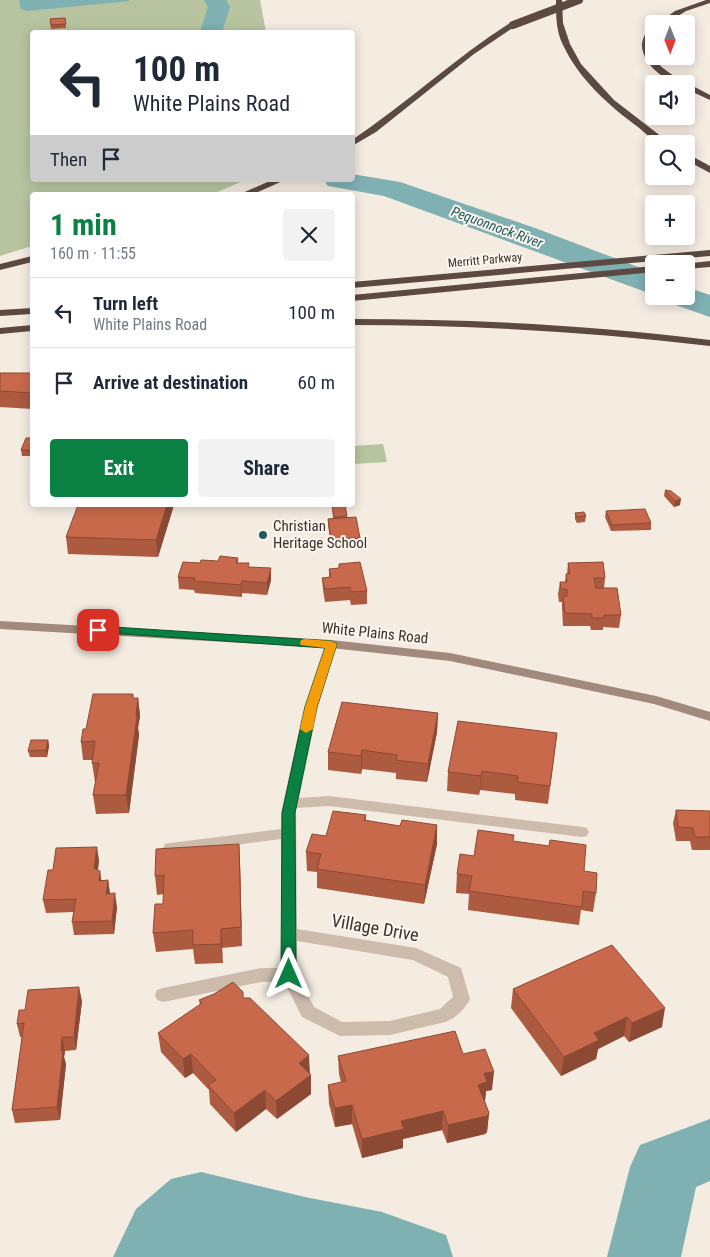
<!DOCTYPE html>
<html lang="en">
<head>
<meta charset="utf-8">
<style>
  body { margin:0; font-family:"Roboto Condensed",sans-serif; background:#f2f2f3; color:#1f2937; height:100vh; display:flex; flex-direction:column; font-size:19px; white-space:nowrap }
  * { box-sizing:border-box; margin:0 }
  p { font-size:16px; color:#747a83 }
  .icon { flex:none; width:28px; height:28px; fill:none; stroke:currentColor; stroke-width:2; stroke-linecap:round; stroke-linejoin:round }
  .map { position:relative; flex:1; overflow:hidden }
  .details { position:absolute; left:30px; top:192px; width:325px; height:315px; display:flex; flex-direction:column; background:#fff; border-radius:5px; box-shadow:0 2px 12px #0003 }
  .details>* { flex:none }
  .banner { position:absolute; left:30px; top:30px; width:325px; height:152px; border-radius:5px; box-shadow:0 2px 12px #0003; background:#fff; color:#1f2937; overflow:hidden }
  .needle { width:32px; rotate:179deg }
  .fabs { position:absolute; left:645px; top:15px; display:grid; gap:10px }
  .fabs a { display:grid; place-items:center; width:50px; height:50px; border-radius:5px; background:#fff; box-shadow:0 2px 12px #0003; font-size:25px }
  .pin { position:absolute; display:grid; place-items:center; width:42px; height:42px; color:#fff; margin:-21px; border-radius:10px; box-shadow:0 2px 8px #0006 }
  .me { position:absolute; width:55px; margin:-28px; rotate:0deg; stroke-linejoin:round; filter:drop-shadow(0 0 4px #0008) }
  .turn { display:flex; align-items:center; gap:18px; height:105px; padding:0 20px; font-size:22px }
  .turn .icon { width:65px; height:65px; stroke-width:2.5 }
  .turn b { display:block; font-size:35px; line-height:42px }
  .then { display:flex; align-items:center; height:48px; padding:0 20px; background:#0003; gap:10px; font-size:19px }
  .round { display:grid; place-items:center; flex:none; width:52px; height:52px; border-radius:5px; background:#f2f2f3 }
  .summary { display:flex; align-items:center; justify-content:space-between; height:85px; padding:0 20px }
  h1 { font-size:30px; font-weight:700; line-height:38px; color:#0b8043 }
  .button { display:flex; gap:10px; margin-top:auto; padding:10px 20px }
  .button a { flex:1; height:58px; border-radius:5px; background:#0b8043; color:#fff; font-size:20px; font-weight:700; line-height:58px; text-align:center }
  .button a+a { background:#f2f2f3; color:#1f2937 }
  ul { padding:0; list-style:none }
  li { display:flex; align-items:center; gap:15px; height:70px; padding:0 20px; border-top:1px solid #e0e1e3 }
  li div { flex:1 }
  li b { display:block; font-size:19px }
  li em { font-style:normal }
  .map>svg:first-child { display:block }
  .green { fill:#b8c4a0 }
  .water { fill:#7fb0b2 }
  .lines { fill:none; stroke-linecap:round; stroke-linejoin:round }
  .river { fill:#7fb0b2; fill-rule:evenodd }
  .street { fill:#cdbbac; fill-rule:evenodd }
  .secondary { fill:#a18a7d; fill-rule:evenodd }
  .highway { fill:#5c4a42; fill-rule:evenodd }
  .highway-bridge { stroke:#5c4a42; stroke-width:8 }
  .wall { fill:#ac5a40 }
  .shaded-wall { fill:#8c4a34 }
  .building { fill:#c8694b; stroke:#8c4a34 }
  .route { fill:#0b8043; stroke:#07532c }
  .slow { fill:#f59e0b }
  .poi-dot { fill:#1f5a5e; stroke:#fbf5ee; stroke-width:2 }
  .labels { text-anchor:middle; stroke-width:4; stroke-linejoin:round; paint-order:stroke }
  .far-street-label { font-size:12px; fill:#3b302b; stroke:#fbf5ee }
  .far-water-label { font-size:14px; font-style:italic; fill:#1f5a5e; stroke:#fbf5ee }
  .poi-label { font-size:15px; fill:#3b302b; stroke:#fbf5ee; text-anchor:start }
  .street-label { font-size:15px; fill:#3b302b; stroke:#fbf5ee }
  .near-street-label { font-size:18px; fill:#3b302b; stroke:#fbf5ee }
</style>
</head>
<body>
<div class="map">
<svg width="710" height="1257" viewBox="0 0 710 1257">
  <rect width="100%" height="100%" fill="#f4ebe1"/>
  <path class="green" d="M0,0H260L266,32H32V180H245L211,195H32V246L0,256Z
    M383,444L387,462L353,464V446Z"/>
  <path class="water" d="M19,0H129L130,1L27,11L21,9Z
    M201,1172L305,1197L382,1212L446,1235L453,1257H113L136,1209L171,1179Z"/>
  <g class="lines">
    <path class="river" d="M204,0H226L230,7L222,32H200L208,7Z
      M352,174L400,182L535,228L654,273V295L384,196L328,186L324,180H352Z
      M686,287L710,295V317L670,303L665,296H686Z
      M710,1119V1181L696,1187L681,1257H607L630,1167L640,1145Z"/>
    <path class="street" d="M331,640L337,644L318,707L299,798L329,796L582,827L587,828L589,832L587,836L582,837L329,806L296,808L297,929L416,948L461,968L470,999C466,1008 455,1019 445,1022L390,1035L340,1036L302,1017L284,981L261,982L163,1002L157,1000L155,995L157,990L163,988L261,968H281V839L170,853L165,852L163,848L165,844L170,843L281,829V813L304,707L325,644ZM297,941L413,960L448,977L453,997L440,1009L390,1021L342,1022L314,1007L297,974Z"/>
    <path class="secondary" d="M0,621L331,640L450,653L656,696L710,712V721L654,704L450,661L331,648L0,629Z"/>
    <path class="highway" d="M556,0H562L563,23L570,44L581,64L614,100L671,144C668,144 663,144 660,143C652,140 644,132 638,127C608,105 579,79 563,45C556,31 556,16 556,0Z
      M706,0H710V3L686,11L665,24H657L675,11Z
      M510,23L517,25L474,54L376,132L352,146V140C407,103 455,58 510,23Z
      M651,26H654C654,33 649,38 650,46C650,65 673,73 685,84C667,84 641,64 642,44C643,36 647,32 651,26Z
      M685,84H689L710,95V100L686,89Z
      M686,153L710,166V173L686,160Z
      M272,180H285L251,195H238Z
      M710,250V256L352,288V282Z
      M32,256V262L0,270V264Z
      M710,261V267L686,269V264H683Z
      M654,266V272L352,301V295Z
      M32,308V314L0,316V310Z
      M352,319C472,319 591,325 710,340V346C591,332 472,325 352,325Z
      M32,325V331L0,334V328Z"/>
    <path class="highway-bridge" d="M513,25L579,0"/>
  </g>
  <path class="wall" d="M65,18L66,28L51,29L50,19Z
    M0,373H32V409L0,407Z
    M32,438V456H22L21,450Z
    M665,490L680,505L674,507L664,496Z
    M174,505L158,557L68,554L66,537Z
    M332,505H345L347,517L360,538V544L331,546L328,525V519L333,518Z
    M606,511L651,523V530L611,531L605,517Z
    M575,513L586,516L585,522L577,523L575,519Z
    M238,558V563L249,567L271,580L267,595L242,593V597L195,593L194,590L179,589L178,577L200,563L218,561Z
    M568,563L605,578L604,588L621,615L619,628L603,627V630H591L590,626H563L562,608V602H559L558,594L560,582H565L566,574H567Z
    M339,564L367,591V604L351,605L350,600L325,602L323,590L322,578L329,577V569L339,568Z
    M134,698H138L140,716L138,728L139,735L129,813L96,814L93,795L96,782H95L92,763V760H83L81,742L86,729Z
    M438,713L437,732L427,782L396,779V773L362,769L361,774L328,770V752Z
    M557,733L548,804L515,800V794L480,790L479,795L447,791L448,772Z
    M48,740L49,746L47,757H30L28,751Z
    M676,810L710,811V850H692L690,841H676L673,823Z
    M366,815V821L400,826L437,825V844L424,904L317,888V872L307,871L306,852L326,836Z
    M513,841L584,871L596,893L593,912L581,910L579,925L468,910L469,894L456,893L457,874L474,856Z
    M239,844L240,863L242,946L222,948L223,963L195,964L193,949L156,952L153,933L163,904L164,894L157,895L155,876Z
    M99,860L98,870L101,881L108,880L110,893L117,907L114,934L74,935L72,922L74,912L46,913L43,900L53,870Z
    M612,945L662,1027L629,1042L624,1036L598,1049L596,1059L561,1076L511,1008L513,989Z
    M243,998L310,1074L311,1094L277,1119L266,1109L236,1132L210,1104L209,1090L193,1073L185,1078L161,1052L158,1033L200,1005L199,1000Z
    M82,1001L76,1050L65,1051L64,1057L66,1064L60,1120L15,1123L12,1110L22,1037H20L17,1024L25,1010Z
    M463,1054L492,1090L486,1091L485,1101L489,1113L487,1132L485,1134L447,1143L442,1130L403,1139V1148L362,1158L352,1124L335,1127L329,1104L328,1085L341,1082L339,1074L338,1056Z"/>
  <path class="shaded-wall" d="M681,499L680,505L674,507L675,501Z
    M167,505H174L158,557L156,540Z
    M271,568V580L267,595V583Z
    M242,581V597L241,585Z
    M138,698L140,716L138,728L139,735L129,813L126,795Z
    M438,713L437,732L427,782L428,764Z
    M48,740L49,746L47,757L46,750Z
    M362,750V769L361,774V756Z
    M482,771L480,790L479,795L481,776Z
    M437,825V844L424,904L425,885Z
    M239,844L240,863L242,946L241,927Z
    M97,847L99,860L96,881L94,868Z
    M100,871L102,884L99,881Z
    M108,880L110,894H106Z
    M115,893L117,907L114,934L112,921Z
    M221,929L222,948L223,963L221,944Z
    M79,987L82,1001L76,1050L74,1037Z
    M665,1008L662,1027L629,1042L632,1023Z
    M627,1017L624,1036L598,1049L596,1059L561,1076L564,1057L594,1033Z
    M62,1037L65,1051L64,1057L66,1064L60,1120L57,1107Z
    M191,1054L193,1073L185,1078L183,1059Z
    M309,1055L310,1074L299,1063Z
    M494,1072L492,1090L486,1091L485,1101L477,1103L478,1085L484,1073Z
    M311,1075V1094L277,1119L276,1101Z
    M265,1090L266,1109L236,1132L234,1113Z
    M352,1105V1124L335,1127V1108Z
    M443,1111L442,1130L403,1139V1148L362,1158V1139L401,1121Z
    M489,1113L487,1132L485,1134L447,1143L448,1125Z"/>
  <path class="building" d="M65,18L66,24L51,25L50,19Z
    M0,373H32V393L0,391Z
    M26,438H32V450H21Z
    M665,490L671,491L681,499L675,501Z
    M78,505H167L156,540L66,537Z
    M332,505H345L347,516L334,517Z
    M645,509L651,523L612,525L606,511Z
    M584,512L586,516L577,517L575,513Z
    M356,517L360,538L331,539L328,519Z
    M220,556L238,558L236,563H249L248,567L271,568L267,583L242,581L241,585L194,581L195,578L178,577L183,562L200,563L201,560L218,561Z
    M360,562L367,591L351,592L350,587L325,589L322,578L331,577L329,569L339,568V564Z
    M603,562L605,578H594L596,588H617L621,615H604V618H592V614L565,613L563,596H567V589H561L560,582H567L566,574H570L568,563Z
    M93,694H133V698H138L136,715L137,717L126,795H93L99,763H92L95,741L81,742L83,729H86Z
    M342,702L438,713L428,764L396,760L397,755L362,750L361,756L328,752Z
    M458,721L557,733L550,786L517,782L518,776L482,771L481,776L448,772Z
    M31,740H48L46,750L28,751Z
    M676,810L710,811V837H695L693,828L678,827Z
    M333,811L366,815L364,820L400,826L402,820L437,825L425,885L317,869L321,854L306,852L312,834L326,836Z
    M478,830L514,835L513,841L549,846L550,840L586,845L584,871L597,873L596,893L583,891L582,907L469,891L472,876L457,874L460,854L474,856Z
    M239,844L241,927L221,929V944L193,945V930L153,933L155,904H163L164,875L155,876L156,849Z
    M97,847L94,868L100,871L99,881L108,880L106,894L115,893L112,921L72,922L76,899L43,900L48,870H53L56,848Z
    M612,945L665,1008L632,1023L627,1017L594,1033L599,1040L564,1057L513,989Z
    M233,982L243,992V998H250L309,1055L299,1063L311,1075L276,1101L265,1090L234,1113L208,1085L216,1080L191,1054L183,1059L158,1033L202,1003L199,1000L214,994Z
    M79,987L74,1037H62L61,1051H63L57,1107L12,1110L24,1023L17,1024L19,1010H25L28,990Z
    M455,1031L463,1054L485,1049L494,1072L484,1073L487,1082L478,1085L489,1113L487,1116L448,1125L443,1111L401,1121L404,1129L362,1139L352,1105L335,1108L328,1085L346,1081L338,1056Z"/>
  <path class="route" d="M98,626L331,641L337,644L317,707L295,813L296,974L294,978L289,980L283,978L281,974L282,813L305,707L325,648L94,632L92,630Z"/>
  <path class="slow" d="M305,639L331,641L337,644L317,707L313,729L306,733L300,729L305,707L325,648L301,645L300,643L301,640Z"/>
  <circle class="poi-dot" cx="263" cy="535" r="5"/>
  <g class="labels">
    <g class="far-street-label">
      <text transform="translate(485 260) rotate(-5)" y="4">Merritt Parkway</text>
    </g>
    <g class="far-water-label">
      <text transform="translate(497 227) rotate(20)" y="5">Pequonnock River</text>
    </g>
    <g class="poi-label">
      <text x="273" y="531">Christian<tspan x="273" dy="17">Heritage School</tspan></text>
    </g>
    <g class="street-label">
      <text transform="translate(375 633) rotate(6)" y="5">White Plains Road</text>
    </g>
    <g class="near-street-label">
      <text transform="translate(375 928) rotate(10)" y="6">Village Drive</text>
    </g>
  </g>
</svg>
<div class="fabs">
<a><svg class="needle" viewBox="-14 -14 28 28"><path d="M0-13l5 13h-10z" fill="#e53935"/><path d="M0 13l5-13h-10z" fill="#747a83"/></svg></a>
<a><svg class="icon" aria-label="sound" viewBox="0 0 24 24"><path d="M4 9h4l5-4v14l-5-4H4zM17 9q2 3 0 6"/></svg></a>
<a><svg class="icon" aria-label="search" viewBox="0 0 24 24"><circle cx="10" cy="10" r="6"/><path d="M15 15l6 6"/></svg></a>
<a>+</a>
<a>−</a>
</div>
<div class="pin" style="left:98px;top:630px;background:#d93025"><svg class="icon" aria-label="arrive" viewBox="0 0 24 24"><path d="M6 21V4h12l-3 4 3 4H6"/></svg></div>
<svg class="me" style="left:289px;top:974px" viewBox="-20 -20 40 40"><path d="M0-17L14 15 0 8-14 15z" fill="#0b8043" stroke="#fff" stroke-width="4"/></svg>
<div class="banner">
<div class="turn"><svg class="icon" aria-label="left" viewBox="0 0 24 24"><path d="M17 20v-9H6M10 6l-5 5 5 5"/></svg><div><b>100 m</b>White Plains Road</div></div>
<div class="then">Then<svg class="icon" aria-label="arrive" viewBox="0 0 24 24"><path d="M6 21V4h12l-3 4 3 4H6"/></svg></div>
</div>
<section class="details">
<div class="summary"><div><h1>1 min</h1><p>160 m · 11:55</p></div><a class="round"><svg class="icon" aria-label="close" viewBox="0 0 24 24"><path d="M6 6l12 12M18 6L6 18"/></svg></a></div>
<ul>
<li><svg class="icon" aria-label="left" viewBox="0 0 24 24"><path d="M17 20v-9H6M10 6l-5 5 5 5"/></svg><div><b>Turn left</b><p>White Plains Road</p></div><em>100 m</em></li>
<li><svg class="icon" aria-label="arrive" viewBox="0 0 24 24"><path d="M6 21V4h12l-3 4 3 4H6"/></svg><div><b>Arrive at destination</b></div><em>60 m</em></li>
</ul>
<div class="button"><a>Exit</a><a>Share</a></div>
</section>
</div>
</body>
</html>
